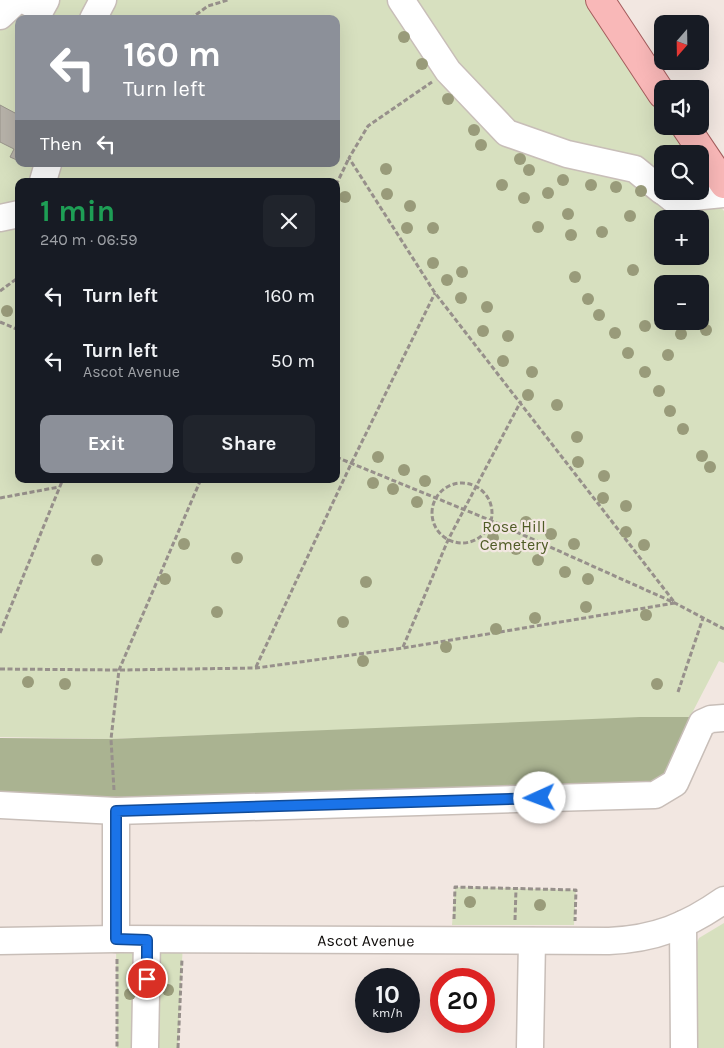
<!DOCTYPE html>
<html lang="en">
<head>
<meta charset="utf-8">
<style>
  body { margin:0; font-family:Karla,sans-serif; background:#20242c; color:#f1f3f6; height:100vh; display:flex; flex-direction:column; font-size:19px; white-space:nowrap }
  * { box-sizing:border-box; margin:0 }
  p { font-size:16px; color:#9ea1a6 }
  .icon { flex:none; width:28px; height:28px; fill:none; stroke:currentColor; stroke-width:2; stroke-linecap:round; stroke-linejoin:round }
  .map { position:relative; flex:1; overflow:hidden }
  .panel { position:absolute; left:15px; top:178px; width:325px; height:305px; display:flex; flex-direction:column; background:#171b24; border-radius:10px; box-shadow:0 5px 20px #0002 }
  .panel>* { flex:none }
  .hud { position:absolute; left:15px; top:15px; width:325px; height:152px; border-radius:10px; box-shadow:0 5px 20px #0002; background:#8c9099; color:#fff; overflow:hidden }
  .needle { width:32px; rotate:200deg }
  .fabs { position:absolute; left:654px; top:15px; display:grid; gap:10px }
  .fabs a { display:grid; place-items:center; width:55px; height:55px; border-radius:10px; background:#171b24; box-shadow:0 5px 20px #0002; font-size:25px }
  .speed { position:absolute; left:355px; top:968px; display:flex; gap:10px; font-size:25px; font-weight:700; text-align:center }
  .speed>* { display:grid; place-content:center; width:65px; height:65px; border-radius:50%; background:#171b24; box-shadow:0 5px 20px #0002; line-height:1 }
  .speed small { font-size:12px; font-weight:400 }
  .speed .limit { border:8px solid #d22; background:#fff; color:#111 }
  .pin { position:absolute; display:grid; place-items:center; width:42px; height:42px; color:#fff; margin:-21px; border:2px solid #fff; border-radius:50%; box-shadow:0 1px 5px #0007 }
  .me { position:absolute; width:55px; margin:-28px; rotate:268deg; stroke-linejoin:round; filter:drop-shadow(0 0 4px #0008) }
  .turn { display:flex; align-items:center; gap:18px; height:105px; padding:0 25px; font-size:22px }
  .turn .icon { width:65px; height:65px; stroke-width:2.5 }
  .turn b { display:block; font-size:35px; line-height:42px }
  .then { display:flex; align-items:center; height:48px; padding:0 25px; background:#0003; gap:10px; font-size:19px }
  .round { display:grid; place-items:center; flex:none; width:52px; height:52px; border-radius:10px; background:#20242c }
  .headline { display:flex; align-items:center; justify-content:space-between; height:85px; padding:0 25px }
  h1 { font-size:30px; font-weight:700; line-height:38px; color:#1e9e55 }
  .cta { display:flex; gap:10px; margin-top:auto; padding:10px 25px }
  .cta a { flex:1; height:58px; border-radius:10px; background:#8c9099; color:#fff; font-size:20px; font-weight:700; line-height:58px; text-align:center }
  .cta a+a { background:#20242c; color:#f1f3f6 }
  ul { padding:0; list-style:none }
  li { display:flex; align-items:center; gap:15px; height:65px; padding:0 25px }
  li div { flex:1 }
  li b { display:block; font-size:19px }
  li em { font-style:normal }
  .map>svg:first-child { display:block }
  .green { fill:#d7e0bf; fill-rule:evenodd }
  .forest { fill:#aab391 }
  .building { fill:#b7b2a9; stroke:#99948b }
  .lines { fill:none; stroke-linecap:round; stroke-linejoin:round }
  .minor-casing { stroke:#c8beb8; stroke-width:29 }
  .major-casing { stroke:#a45d5d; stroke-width:30 }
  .path { stroke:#97908b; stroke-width:3; stroke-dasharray:5 2.5; stroke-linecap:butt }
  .minor { stroke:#fff; stroke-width:26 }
  .major { stroke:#f9b8b8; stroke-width:28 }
  .tree { fill:#999b7a }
  .route-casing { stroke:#114b97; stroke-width:12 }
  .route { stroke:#1a73e8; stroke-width:9 }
  .labels { text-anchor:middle; stroke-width:4.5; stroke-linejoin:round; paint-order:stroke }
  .park-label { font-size:16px; fill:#505c26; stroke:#f2e7e1 }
  .street-label { font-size:16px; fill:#0f0c0a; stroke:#f2e7e1 }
</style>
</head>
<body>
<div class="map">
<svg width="724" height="1048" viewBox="0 0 724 1048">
  <rect width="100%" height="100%" fill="#f2e7e1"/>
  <path class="green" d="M0,0H600L662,94V126H685L724,184V201L718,204L724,211V663L719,661L690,717L111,739L0,737ZM19,19H336V164H19ZM662,154H700V191H662ZM19,181H336V479H19ZM662,219H700V256H662ZM662,284H700V321H662Z
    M455,887L576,890L574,925H452Z
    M724,923V1048H692L694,949L699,938Z
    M116,939L183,941L178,1048H117Z"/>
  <path class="forest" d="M640,717H690L702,723L675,783L0,805V738L111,739Z"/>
  <path class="building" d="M0,105L15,113L19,105V161L10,157L14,149L0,142Z"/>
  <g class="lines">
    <defs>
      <g id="minor">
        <path d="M24,0L41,9L46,0"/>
        <path d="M401,0L448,71L507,133L567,154L635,169L662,191"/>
        <path d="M0,16L17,0"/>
        <path d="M93,19L103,0"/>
        <path d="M43,181L48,164"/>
        <path d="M663,191L673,199L724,194"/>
        <path d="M0,218L19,214"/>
        <path d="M0,805L116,811L655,795L675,783L702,723L711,719L724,718"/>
        <path d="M116,811V939"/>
        <path d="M683,924L684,1048"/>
        <path id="s1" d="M0,941L116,939L609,941C655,939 687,926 724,900"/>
        <path d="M145,1048L147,940"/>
        <path d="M530,1048L532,941"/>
      </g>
      <path id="major" d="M600,0L662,94
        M685,126L724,184"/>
    </defs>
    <use href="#minor" class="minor-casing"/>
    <use href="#major" class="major-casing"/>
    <path class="path" d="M190,19L208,6L228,0
      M336,185L349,158
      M0,291L19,277
      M0,322L19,330
      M336,457L492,521L675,603L724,629
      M432 513a30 30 0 1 1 60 0a30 30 0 1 1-60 0Z
      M0,498L59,487
      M0,633L63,479
      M403,647L448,540L521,401
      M256,667L351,464L435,293
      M0,669L119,670L256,668L403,648L675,603L435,293L349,158L368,126L432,82
      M678,692L703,618
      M114,790L111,739L119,670L201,479
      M454,919L455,887L576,890L575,921
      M515,920L516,889
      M117,959V1048
      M178,1048L182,959"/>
    <use href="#minor" class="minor"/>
    <use href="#major" class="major"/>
  </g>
  <g class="tree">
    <circle cx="404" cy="37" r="6"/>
    <circle cx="422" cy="64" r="6"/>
    <circle cx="448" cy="99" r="6"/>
    <circle cx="474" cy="130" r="6"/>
    <circle cx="481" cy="145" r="6"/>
    <circle cx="520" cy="159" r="6"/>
    <circle cx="386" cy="169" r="6"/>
    <circle cx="529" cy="170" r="6"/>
    <circle cx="563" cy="180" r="6"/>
    <circle cx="502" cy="185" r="6"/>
    <circle cx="591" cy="185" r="6"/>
    <circle cx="616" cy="187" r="6"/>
    <circle cx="641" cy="191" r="6"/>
    <circle cx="548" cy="193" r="6"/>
    <circle cx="387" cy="194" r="6"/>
    <circle cx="345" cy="197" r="6"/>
    <circle cx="524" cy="198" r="6"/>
    <circle cx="410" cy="206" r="6"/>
    <circle cx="568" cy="214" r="6"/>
    <circle cx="630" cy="216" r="6"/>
    <circle cx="538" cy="227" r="6"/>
    <circle cx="407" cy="228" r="6"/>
    <circle cx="433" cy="228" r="6"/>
    <circle cx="602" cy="232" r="6"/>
    <circle cx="571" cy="235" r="6"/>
    <circle cx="433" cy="263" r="6"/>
    <circle cx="633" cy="270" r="6"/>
    <circle cx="462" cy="272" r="6"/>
    <circle cx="575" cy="277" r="6"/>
    <circle cx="447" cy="280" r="6"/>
    <circle cx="461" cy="298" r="6"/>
    <circle cx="588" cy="299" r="6"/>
    <circle cx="487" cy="307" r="6"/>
    <circle cx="7" cy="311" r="6"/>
    <circle cx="599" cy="315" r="6"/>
    <circle cx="645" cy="326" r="6"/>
    <circle cx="706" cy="330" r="6"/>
    <circle cx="483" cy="331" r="6"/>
    <circle cx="615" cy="333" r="6"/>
    <circle cx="681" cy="334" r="6"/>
    <circle cx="508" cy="336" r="6"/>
    <circle cx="628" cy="353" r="6"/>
    <circle cx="668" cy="355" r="6"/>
    <circle cx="503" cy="361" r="6"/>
    <circle cx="532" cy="372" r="6"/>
    <circle cx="645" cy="372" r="6"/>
    <circle cx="659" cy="391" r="6"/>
    <circle cx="528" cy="395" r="6"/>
    <circle cx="557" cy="405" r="6"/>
    <circle cx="670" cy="411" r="6"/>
    <circle cx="683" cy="429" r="6"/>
    <circle cx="577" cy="437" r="6"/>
    <circle cx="702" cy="456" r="6"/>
    <circle cx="378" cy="457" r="6"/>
    <circle cx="578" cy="462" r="6"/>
    <circle cx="710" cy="467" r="6"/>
    <circle cx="404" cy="470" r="6"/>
    <circle cx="604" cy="476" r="6"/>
    <circle cx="425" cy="481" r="6"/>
    <circle cx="373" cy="483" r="6"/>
    <circle cx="393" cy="489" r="6"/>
    <circle cx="603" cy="498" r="6"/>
    <circle cx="417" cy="502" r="6"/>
    <circle cx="626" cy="506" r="6"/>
    <circle cx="526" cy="522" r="6"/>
    <circle cx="626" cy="532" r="6"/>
    <circle cx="551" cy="534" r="6"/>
    <circle cx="493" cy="538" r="6"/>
    <circle cx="184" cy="544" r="6"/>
    <circle cx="574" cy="544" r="6"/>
    <circle cx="644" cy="545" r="6"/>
    <circle cx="516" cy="549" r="6"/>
    <circle cx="237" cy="558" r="6"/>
    <circle cx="97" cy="560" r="6"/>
    <circle cx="538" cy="560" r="6"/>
    <circle cx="565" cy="572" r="6"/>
    <circle cx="165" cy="579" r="6"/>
    <circle cx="588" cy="579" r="6"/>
    <circle cx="366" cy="582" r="6"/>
    <circle cx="586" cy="607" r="6"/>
    <circle cx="217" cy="612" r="6"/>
    <circle cx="646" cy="615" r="6"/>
    <circle cx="535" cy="618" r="6"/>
    <circle cx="343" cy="622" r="6"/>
    <circle cx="496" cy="629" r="6"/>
    <circle cx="446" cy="647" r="6"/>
    <circle cx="363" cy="661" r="6"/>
    <circle cx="28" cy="682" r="6"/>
    <circle cx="65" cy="684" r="6"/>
    <circle cx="657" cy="684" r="6"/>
    <circle cx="470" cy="902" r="6"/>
    <circle cx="540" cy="905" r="6"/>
    <circle cx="168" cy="990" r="6"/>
    <circle cx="130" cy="994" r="6"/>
  </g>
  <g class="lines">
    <defs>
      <path id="route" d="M147,979V940L116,939V811L540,798"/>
    </defs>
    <use href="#route" class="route-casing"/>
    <use href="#route" class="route"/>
  </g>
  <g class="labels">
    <g class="park-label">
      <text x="514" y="532">Rose Hill<tspan x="514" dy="18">Cemetery</tspan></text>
    </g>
    <g class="street-label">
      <text dy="6" stroke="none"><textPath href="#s1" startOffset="366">Ascot Avenue</textPath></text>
    </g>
  </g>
</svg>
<div class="fabs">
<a><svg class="needle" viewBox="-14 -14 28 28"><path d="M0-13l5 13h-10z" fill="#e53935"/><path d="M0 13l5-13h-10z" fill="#9ea1a6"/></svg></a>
<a><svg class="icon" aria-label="sound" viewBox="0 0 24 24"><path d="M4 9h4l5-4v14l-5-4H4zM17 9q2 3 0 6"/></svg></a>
<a><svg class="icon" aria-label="search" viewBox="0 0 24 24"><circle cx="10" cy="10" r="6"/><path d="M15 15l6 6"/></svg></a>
<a>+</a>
<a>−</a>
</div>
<div class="speed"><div>10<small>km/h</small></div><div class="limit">20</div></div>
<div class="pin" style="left:147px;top:979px;background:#d93025"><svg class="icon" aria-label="arrive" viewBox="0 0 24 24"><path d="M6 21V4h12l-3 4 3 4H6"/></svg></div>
<svg class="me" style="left:540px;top:798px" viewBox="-20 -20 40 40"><circle r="19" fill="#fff"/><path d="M0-13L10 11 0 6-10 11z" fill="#1a73e8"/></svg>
<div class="hud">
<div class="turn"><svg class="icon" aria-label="left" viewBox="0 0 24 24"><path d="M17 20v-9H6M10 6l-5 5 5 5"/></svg><div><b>160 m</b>Turn left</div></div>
<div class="then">Then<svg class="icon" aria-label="left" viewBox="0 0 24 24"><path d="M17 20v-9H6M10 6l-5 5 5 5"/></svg></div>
</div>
<section class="panel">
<div class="headline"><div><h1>1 min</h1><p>240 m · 06:59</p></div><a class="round"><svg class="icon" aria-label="close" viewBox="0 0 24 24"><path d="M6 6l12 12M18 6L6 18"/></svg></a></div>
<ul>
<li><svg class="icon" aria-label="left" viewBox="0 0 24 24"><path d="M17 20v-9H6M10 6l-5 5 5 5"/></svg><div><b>Turn left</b></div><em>160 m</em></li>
<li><svg class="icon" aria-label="left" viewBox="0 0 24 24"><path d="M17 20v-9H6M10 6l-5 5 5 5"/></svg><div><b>Turn left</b><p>Ascot Avenue</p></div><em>50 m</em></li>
</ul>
<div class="cta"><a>Exit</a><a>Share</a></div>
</section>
</div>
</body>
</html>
